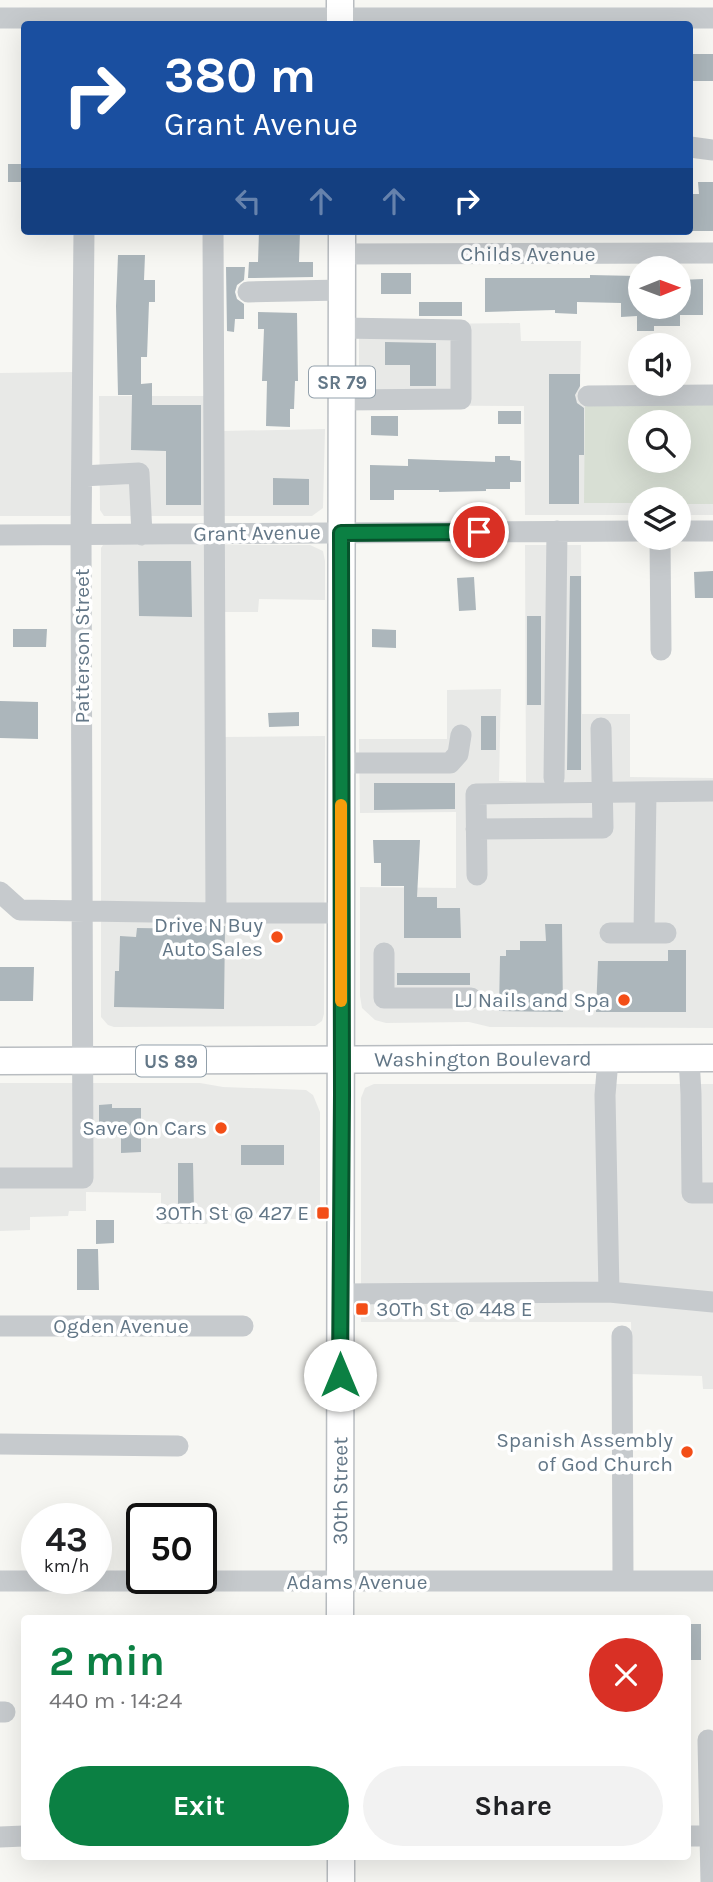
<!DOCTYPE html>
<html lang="en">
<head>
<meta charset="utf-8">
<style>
  body { margin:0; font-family:Karla,sans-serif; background:#f2f2f2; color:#202124; height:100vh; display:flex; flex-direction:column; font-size:26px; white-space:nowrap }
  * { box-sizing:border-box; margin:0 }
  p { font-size:23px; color:#757577 }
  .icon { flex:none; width:38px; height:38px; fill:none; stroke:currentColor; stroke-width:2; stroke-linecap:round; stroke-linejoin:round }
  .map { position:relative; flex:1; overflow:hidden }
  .details { position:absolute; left:21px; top:1615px; width:670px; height:245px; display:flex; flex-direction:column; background:#fff; border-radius:7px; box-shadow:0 7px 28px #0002 }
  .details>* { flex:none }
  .hud { position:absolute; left:21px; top:21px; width:672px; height:214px; border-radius:7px; box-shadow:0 7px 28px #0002; background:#1a4fa0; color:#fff; overflow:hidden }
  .needle { width:46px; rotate:89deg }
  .tools { position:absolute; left:628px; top:256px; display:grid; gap:14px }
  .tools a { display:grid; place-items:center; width:63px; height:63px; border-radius:50%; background:#fff; box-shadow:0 7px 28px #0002; font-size:35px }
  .speed { position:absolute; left:21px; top:1503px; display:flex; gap:14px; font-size:35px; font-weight:700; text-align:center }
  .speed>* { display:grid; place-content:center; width:91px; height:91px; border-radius:50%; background:#fff; box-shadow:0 7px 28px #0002; line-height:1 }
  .speed small { font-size:18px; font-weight:400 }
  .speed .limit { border:4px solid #111; border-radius:10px; background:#fff; color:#111 }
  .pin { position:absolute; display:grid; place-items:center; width:60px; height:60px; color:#fff; margin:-30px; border:4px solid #fff; border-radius:50%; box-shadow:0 2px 7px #0007 }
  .me { position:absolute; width:77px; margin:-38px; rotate:0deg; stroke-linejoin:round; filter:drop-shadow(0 0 5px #0008) }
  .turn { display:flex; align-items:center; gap:24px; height:147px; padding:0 28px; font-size:32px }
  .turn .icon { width:91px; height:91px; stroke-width:2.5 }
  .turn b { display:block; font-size:49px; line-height:60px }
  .lanes { display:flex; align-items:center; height:66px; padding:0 28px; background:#0003; justify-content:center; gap:35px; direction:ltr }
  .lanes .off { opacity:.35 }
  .round { display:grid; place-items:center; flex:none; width:74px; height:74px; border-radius:37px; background:#f2f2f2 }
  .headline { display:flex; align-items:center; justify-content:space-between; height:119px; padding:0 28px }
  h1 { font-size:42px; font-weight:700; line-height:52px; color:#0b8043 }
  .primary-button { display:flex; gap:14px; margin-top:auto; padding:14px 28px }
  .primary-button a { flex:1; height:80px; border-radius:42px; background:#0b8043; color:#fff; font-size:28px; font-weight:700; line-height:80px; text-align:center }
  .primary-button a+a { background:#f2f2f2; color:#202124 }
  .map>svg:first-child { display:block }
  .built { fill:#e8e9e7; fill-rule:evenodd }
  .green { fill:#d8dfd4; fill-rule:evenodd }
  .building { fill:#acb6bb }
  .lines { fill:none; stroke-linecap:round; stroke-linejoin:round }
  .major-casing { stroke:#b9bdc1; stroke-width:29 }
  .minor { stroke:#c6cacd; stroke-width:21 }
  .major { stroke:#fff; stroke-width:26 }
  .route-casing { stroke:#07532c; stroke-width:18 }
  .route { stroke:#0b8043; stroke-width:12 }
  .slow { stroke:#f59e0b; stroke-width:12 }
  .poi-dot { fill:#f34e17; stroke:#fff; stroke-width:2.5 }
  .labels { text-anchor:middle; stroke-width:7; stroke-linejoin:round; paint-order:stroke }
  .shield { fill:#fff; stroke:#92a0ab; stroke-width:2 }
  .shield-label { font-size:19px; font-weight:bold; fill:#637787 }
  .street-label { font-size:21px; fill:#637787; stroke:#fff }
  .poi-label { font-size:21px; fill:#637787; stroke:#fff; text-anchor:end }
</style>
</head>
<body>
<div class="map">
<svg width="713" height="1882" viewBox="0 0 713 1882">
  <rect width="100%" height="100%" fill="#f7f7f3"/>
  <path class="built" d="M520,323L521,341H581L580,391L713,405V515H679V499H640V515H525L524,406L359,405V325ZM640,422H679V460H640Z
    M75,372L73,513L70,516H0V373Z
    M99,396H220L222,431L325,429L323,508L312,516H104L100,510Z
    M103,545H310L323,551L325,561V600L259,599L258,612H222V737L325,736L324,1014L322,1021L315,1026L114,1027L108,1025L101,1017V548Z
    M525,545H581L582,714H630V777L713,778V1028L490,1027L469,1022L386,1023L375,1020L362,1008L360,996V887L456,888V812L360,813L359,739H447V690L501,689L499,781L526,782Z
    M0,1083H200L223,1087L306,1090L313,1095L320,1112V1219H208L207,1224H161V1193L86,1192V1211H69L68,1216L30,1217V1230L0,1231Z
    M374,1084H713V1389H703L702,1376L632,1374L631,1322H361V1098L365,1088Z"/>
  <path class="green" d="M585,404L713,405V504H679V499H640V503H584ZM640,422H679V460H640Z"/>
  <path class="building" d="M690,54H713V81H690Z
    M8,164H24V182H8Z
    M698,182H713V231H690V194H699Z
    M259,231H300L299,262H313V277L248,278L249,262H258Z
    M118,255H145L144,280H155V302H149L147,357H141V384L152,383V405H201V505H166V451L131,450L132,395H118L116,306Z
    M226,267H245L244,280L237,285L235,292L237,299L244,304V319H235L234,332L227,331Z
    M381,273H411V294H381Z
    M590,275L637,276V278L640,277V306H679V280L703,279V315H680V326H654V331H637V316L621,317V303L577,302V314L555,313V310L485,312V278H590Z
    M419,302H462V316H419Z
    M258,312L297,313L298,381H295L294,409H290V427L266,426L267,381H262L264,329H258Z
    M385,342L436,343V386H410V365H385Z
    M549,374H580V386L575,395L577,403L584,408V455H579V504H549Z
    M498,411H521V424H498Z
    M371,416H398V436L371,435Z
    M495,456H510V460L521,461V482H510V489H486V491L439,492V490H394V500H370V465L408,466V459L495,462Z
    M273,478L309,479V505H273Z
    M138,561H191L192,617L139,616Z
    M713,571V598H695L694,572Z
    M570,576H581V770H567Z
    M474,577L476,610L459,611L457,578Z
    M527,616H541V705H527Z
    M13,629H47L46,647H13Z
    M372,629L396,630V648L372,647Z
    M0,701L38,702V739L0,738Z
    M299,712V726L269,727L268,713Z
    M481,716H496V750H481Z
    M374,783H455V809L374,810Z
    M373,840H420L417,897H437V908H460L461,938H404V886H381V863H374Z
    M545,924H562L563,1012L499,1011L500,956H506V950H520V941H546Z
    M200,926H225L224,1009L114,1007L115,971H119L120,936L136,937L137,928L200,929Z
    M668,950H686V1012H596L598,961H668Z
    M0,967H34L33,1001H0Z
    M397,973H470V985H397Z
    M112,1104V1108H141V1152L121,1153V1136H99V1105Z
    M241,1145H284V1165H241Z
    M178,1163H193L194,1210H178Z
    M96,1220H114V1243L96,1244Z
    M77,1249H98L99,1290H77Z
    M688,1624H701V1660H688Z"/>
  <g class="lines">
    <defs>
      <g id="major">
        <path d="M340,0V24"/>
        <path id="s1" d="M0,1061L713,1058"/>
        <path id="s2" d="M340,1619L342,231"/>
        <path d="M341,1882V1857"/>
      </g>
    </defs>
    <use href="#major" class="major-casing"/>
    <path class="minor" d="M0,18H713
      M690,147L713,150
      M213,231L216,913H341
      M342,254L713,253
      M248,292L342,290
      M342,328L461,330V399L342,400
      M588,396L713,395
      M82,476L139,473L142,535
      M679,531H713
      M0,535L640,531
      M660,537L661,650
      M341,763H450L458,754L461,735
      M554,778L557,531
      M476,829L603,828L601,728
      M477,875L476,794L713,791
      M0,892L20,910L216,913
      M610,933H666
      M644,933L646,792
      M384,953V998H471
      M689,1058L691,1094L692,1193H713
      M0,1178H83L81,535L84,231
      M609,1292L713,1302
      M340,1294L609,1292L605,1095L608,1060
      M0,1326H243
      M622,1336L623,1581
      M0,1444L178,1446
      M0,1581H713
      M0,1712H5
      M708,1740L711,1882
      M688,1836H713
      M0,1837L24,1836"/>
    <use href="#major" class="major"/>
  </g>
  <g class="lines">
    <defs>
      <path id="route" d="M340,1375L342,1095L341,533L479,532"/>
    </defs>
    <use href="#route" class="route-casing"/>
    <use href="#route" class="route"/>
    <path class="slow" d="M341,1001V805"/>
  </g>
  <g class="poi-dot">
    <circle cx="277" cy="937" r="7"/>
    <circle cx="624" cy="1000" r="7"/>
    <circle cx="221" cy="1128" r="7"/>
    <rect x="316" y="1206" width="14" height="14" rx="3.5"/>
    <rect x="355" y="1302" width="14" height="14" rx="3.5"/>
    <circle cx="687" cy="1452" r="7"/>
  </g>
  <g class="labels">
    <g class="shield">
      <rect x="309" y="366.5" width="66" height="31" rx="5"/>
      <rect x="136" y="1045.5" width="70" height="31" rx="5"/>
    </g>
    <g class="shield-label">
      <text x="342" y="389">SR 79</text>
      <text x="171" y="1068">US 89</text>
    </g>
    <g class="street-label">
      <text x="528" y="261">Childs Avenue</text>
      <text transform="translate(257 533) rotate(-1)" y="7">Grant Avenue</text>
      <text transform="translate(82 646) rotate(-90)" y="7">Patterson Street</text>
      <text dy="7" stroke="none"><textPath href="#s1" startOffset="483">Washington Boulevard</textPath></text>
      <text x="121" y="1333">Ogden Avenue</text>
      <text dy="7" stroke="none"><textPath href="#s2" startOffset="128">30th Street</textPath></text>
      <text x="357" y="1589">Adams Avenue</text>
    </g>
    <g class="poi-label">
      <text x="263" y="932">Drive N Buy<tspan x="263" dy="24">Auto Sales</tspan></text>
      <text x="610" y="1007">LJ Nails and Spa</text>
      <text x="207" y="1135">Save On Cars</text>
      <text x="309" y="1220">30Th St @ 427 E</text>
      <text x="376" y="1316" text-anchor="start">30Th St @ 448 E</text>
      <text x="673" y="1447">Spanish Assembly<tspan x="673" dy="24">of God Church</tspan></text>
    </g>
  </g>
</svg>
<div class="tools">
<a><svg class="needle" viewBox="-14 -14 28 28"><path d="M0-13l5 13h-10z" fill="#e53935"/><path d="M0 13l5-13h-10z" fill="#757577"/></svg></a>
<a><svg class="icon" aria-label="sound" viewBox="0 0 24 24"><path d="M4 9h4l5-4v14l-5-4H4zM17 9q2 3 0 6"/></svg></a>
<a><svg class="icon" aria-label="search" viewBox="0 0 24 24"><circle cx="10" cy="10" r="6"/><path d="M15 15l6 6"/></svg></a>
<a><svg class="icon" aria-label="layers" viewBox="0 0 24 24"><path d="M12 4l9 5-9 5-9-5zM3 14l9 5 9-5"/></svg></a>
</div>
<div class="speed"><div>43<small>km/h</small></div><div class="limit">50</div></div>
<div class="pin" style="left:479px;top:532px;background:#d93025"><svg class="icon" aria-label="arrive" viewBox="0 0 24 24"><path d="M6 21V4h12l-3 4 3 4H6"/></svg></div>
<svg class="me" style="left:340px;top:1375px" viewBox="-20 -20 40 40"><circle r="19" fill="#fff"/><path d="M0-13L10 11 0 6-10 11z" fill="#0b8043"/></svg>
<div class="hud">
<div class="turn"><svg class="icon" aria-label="right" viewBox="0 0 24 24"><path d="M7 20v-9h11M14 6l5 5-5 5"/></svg><div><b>380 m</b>Grant Avenue</div></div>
<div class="lanes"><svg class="icon off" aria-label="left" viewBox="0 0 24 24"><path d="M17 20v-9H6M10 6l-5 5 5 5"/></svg><svg class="icon off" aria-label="ahead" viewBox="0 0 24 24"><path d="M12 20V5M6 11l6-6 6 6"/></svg><svg class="icon off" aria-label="ahead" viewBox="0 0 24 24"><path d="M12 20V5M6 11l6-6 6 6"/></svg><svg class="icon" aria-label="right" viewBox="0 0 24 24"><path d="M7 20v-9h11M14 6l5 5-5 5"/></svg></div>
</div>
<section class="details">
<div class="headline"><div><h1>2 min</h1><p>440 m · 14:24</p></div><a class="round" style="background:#d93025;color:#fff"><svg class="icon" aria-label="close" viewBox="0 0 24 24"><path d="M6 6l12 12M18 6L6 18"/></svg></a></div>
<div class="primary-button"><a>Exit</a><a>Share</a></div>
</section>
</div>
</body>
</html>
